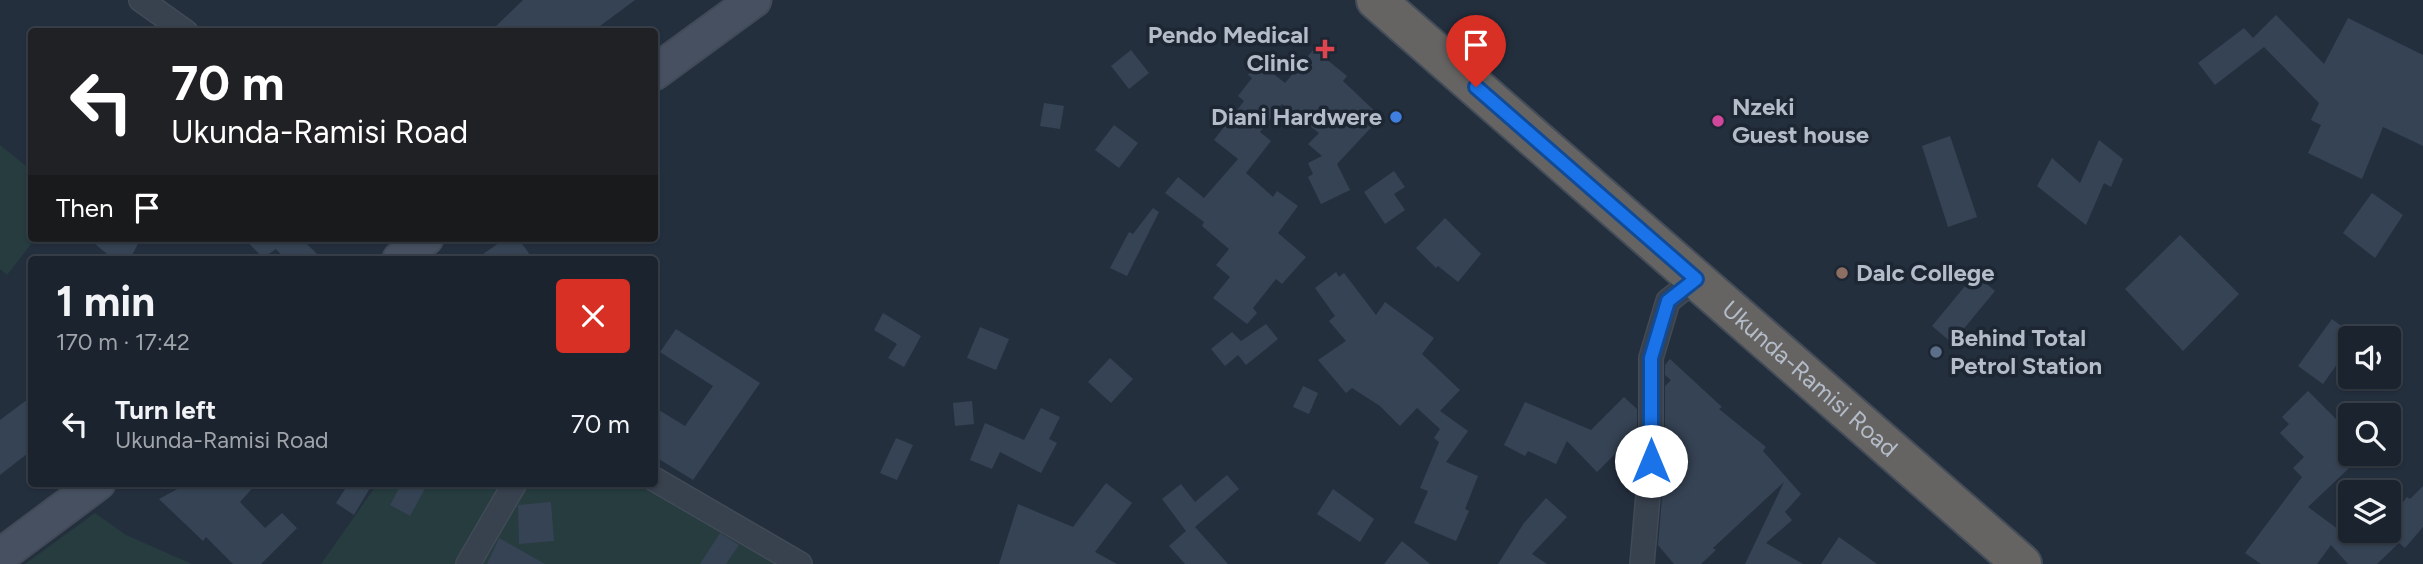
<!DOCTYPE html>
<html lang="en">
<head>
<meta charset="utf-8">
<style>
  body { margin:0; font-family:Figtree,sans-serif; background:#282f3a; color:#f1f3f6; height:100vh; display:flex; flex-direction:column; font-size:26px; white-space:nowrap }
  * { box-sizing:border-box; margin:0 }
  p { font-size:23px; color:#a0a4aa }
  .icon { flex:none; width:38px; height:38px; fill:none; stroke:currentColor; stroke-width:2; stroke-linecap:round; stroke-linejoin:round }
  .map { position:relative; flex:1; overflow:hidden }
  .details { position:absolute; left:28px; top:256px; width:630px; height:231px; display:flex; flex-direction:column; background:#1b232e; border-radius:7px; box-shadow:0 2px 5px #0004,0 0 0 2px #39404a }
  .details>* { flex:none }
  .hud { position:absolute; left:28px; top:28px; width:630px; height:214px; border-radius:7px; box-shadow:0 2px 5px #0004,0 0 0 2px #39404a; background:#202124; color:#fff; overflow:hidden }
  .fabs { position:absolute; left:2338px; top:326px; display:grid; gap:14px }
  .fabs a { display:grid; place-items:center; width:63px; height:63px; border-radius:7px; background:#1b232e; box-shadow:0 2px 5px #0004,0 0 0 2px #39404a; font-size:35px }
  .pin { position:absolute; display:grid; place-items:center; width:60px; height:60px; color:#fff; margin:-72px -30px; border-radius:50% 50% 50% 0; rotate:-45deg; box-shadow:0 0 7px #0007 }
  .pin .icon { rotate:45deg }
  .me { position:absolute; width:77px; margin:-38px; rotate:0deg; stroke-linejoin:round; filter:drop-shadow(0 0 5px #0008) }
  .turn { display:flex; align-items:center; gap:24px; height:147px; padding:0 28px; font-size:32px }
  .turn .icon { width:91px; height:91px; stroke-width:2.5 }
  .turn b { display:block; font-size:49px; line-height:60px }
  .then { display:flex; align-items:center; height:66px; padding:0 28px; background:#0003; gap:14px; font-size:26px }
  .round { display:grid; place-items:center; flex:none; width:74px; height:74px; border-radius:7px; background:#282f3a }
  .head { display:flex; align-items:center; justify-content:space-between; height:119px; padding:0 28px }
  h1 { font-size:42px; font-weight:700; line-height:52px }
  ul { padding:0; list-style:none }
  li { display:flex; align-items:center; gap:21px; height:98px; padding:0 28px }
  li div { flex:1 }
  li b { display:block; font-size:26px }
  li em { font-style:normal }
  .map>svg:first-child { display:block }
  .green { fill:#263c3f }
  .building { fill:#364354 }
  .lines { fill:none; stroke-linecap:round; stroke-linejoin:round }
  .minor-casing { stroke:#414a57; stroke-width:26 }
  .secondary-casing { stroke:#414a57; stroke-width:37 }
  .trunk-casing { stroke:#434c59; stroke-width:42 }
  .minor { stroke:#38414e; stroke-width:23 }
  .secondary { stroke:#465061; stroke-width:33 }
  .trunk { stroke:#656462; stroke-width:38 }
  .route-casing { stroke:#114b97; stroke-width:18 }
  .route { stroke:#1a73e8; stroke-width:12 }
  .health-dot { fill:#e0444e; stroke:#1d2633; stroke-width:2.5 }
  .shop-dot { fill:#3f7fe0; stroke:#1d2633; stroke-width:2.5 }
  .hotel-dot { fill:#d1479c; stroke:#1d2633; stroke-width:2.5 }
  .education-dot { fill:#8d6e63; stroke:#1d2633; stroke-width:2.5 }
  .service-dot { fill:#5c6f8a; stroke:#1d2633; stroke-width:2.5 }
  .labels { text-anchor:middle; stroke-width:7; stroke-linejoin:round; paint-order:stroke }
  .poi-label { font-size:24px; font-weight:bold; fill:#b4bcc9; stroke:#1d2633; text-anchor:start }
  .street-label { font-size:24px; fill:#b4bcc9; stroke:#1d2633 }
</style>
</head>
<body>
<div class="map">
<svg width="2423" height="564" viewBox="0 0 2423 564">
  <rect width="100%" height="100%" fill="#242f3e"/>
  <path class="green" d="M0,145L31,170L32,238H36L7,275L0,269Z
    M378,483H502L458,564H321Z
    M525,483H647L782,564H478Z
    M95,513L126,535L192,564H25Z"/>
  <path class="building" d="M523,0H635L592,32H490Z
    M2276,15L2324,64L2348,18L2423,55V146L2383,127L2362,179L2308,153L2321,125L2311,120L2319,103L2264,47L2215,85L2198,63L2244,28L2253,38Z
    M1314,49L1347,76L1343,81L1381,117L1337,164L1350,190L1321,204L1308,177L1313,174L1308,163L1322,156L1308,144L1319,133L1282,104L1260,132L1271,141L1246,173L1273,197L1277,191L1298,206L1278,233L1306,257L1282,284L1276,279L1253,308L1257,313L1247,324L1213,298L1230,277L1216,265L1229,249L1202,226L1204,222L1165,193L1178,177L1204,198L1238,159L1214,140L1244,101L1238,96L1252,78L1248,75L1258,62L1285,83Z
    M1131,50L1149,73L1129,89L1111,66Z
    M1044,103L1064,106L1060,129L1040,126Z
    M1114,125L1138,143L1119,168L1095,150Z
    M1950,136L1977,217L1948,227L1922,146Z
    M2099,140L2123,159L2111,187L2104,183L2086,225L2037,186L2052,158L2080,183Z
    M1394,171L1405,187L1394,194L1405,210L1385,224L1364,192Z
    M2372,193L2403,215L2375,258L2343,233Z
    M1153,208L1159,212L1127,276L1110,268L1129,232L1133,234Z
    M1445,218L1481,254L1458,282L1438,266L1436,268L1416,248Z
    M2180,235L2239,294L2183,351L2125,289Z
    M88,238H141L130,259H113Z
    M244,238H301L322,259H285L276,249L263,258Z
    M506,238H518L533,259H476Z
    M1336,272L1339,277L1344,273L1376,315L1385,302L1434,338L1422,354L1460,390L1440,411L1468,431L1446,462L1478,476L1465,509L1469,511L1456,541L1414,523L1428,491L1420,488L1439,442L1434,438L1440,429L1417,408L1400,426L1380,406L1352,388L1346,393L1318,360L1346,341L1329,321L1335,316L1315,288Z
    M1975,274L1995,291L1952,343L1932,326Z
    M883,313L921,336L904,367L888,358L897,344L874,330Z
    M2332,319L2356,337L2350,338V346L2323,384L2298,366Z
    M1266,324L1278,339L1246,365L1238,355L1225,366L1211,349L1232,332L1241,341Z
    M980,327L1009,339L996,370L967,358Z
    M676,329L760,383L693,480L654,456V407L685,426L713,386L660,352Z
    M1110,358L1133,379L1111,403L1088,382Z
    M1670,359L1722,407L1719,409L1766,447L1763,451L1801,494L1785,512L1792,520L1766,543L1803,564H1745L1784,482L1713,548L1716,550L1701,564H1674L1658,545L1663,485L1676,474L1665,464V386L1671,380L1665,375V365Z
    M1303,386L1318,393L1309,414L1293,407Z
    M2308,391L2340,423L2343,420L2350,427V453H2365L2308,507L2350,538L2358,530H2389V519L2407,497L2410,499L2423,486V527L2405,548L2399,543L2377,564H2348L2331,545L2317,564H2261L2245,553L2302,477L2293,468L2304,457L2280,433L2289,424L2282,417Z
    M32,396V450L0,475V420Z
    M1624,397L1637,409V437L1634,435L1597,472L1567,441L1556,464L1528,451L1525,456L1504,445L1525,402L1591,430Z
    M972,401L974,424L955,426L953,403Z
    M1041,408L1060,417L1049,439L1057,443L1041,473L1000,452L992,469L970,460L985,423L1024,440Z
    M896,438L913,445L897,480L880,473Z
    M1227,475L1239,489L1195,527L1228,564H1185L1169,546L1186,531L1162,499L1181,484L1195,502Z
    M188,483H257L240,502L265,528L282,513L297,528L261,564H233L206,537L203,541L159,499Z
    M349,483H373L354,515L336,503Z
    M402,483H428L410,516L390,505Z
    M1106,483L1132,503L1095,552L1117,564H999L1018,504L1073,527Z
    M1333,489L1374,519L1360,542L1317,514Z
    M1546,498L1567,517L1532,554L1547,564H1498L1524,523Z
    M551,502L554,541L519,544L518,505Z
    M720,533L739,545L726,564H700Z
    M1839,537L1877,564H1821Z
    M499,538L545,564H487Z
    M1402,541L1430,564H1384Z"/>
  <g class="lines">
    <defs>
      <path id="minor" d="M141,0L186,32
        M654,479L800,564
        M468,564L515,483
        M1642,564L1651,461V358L1668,301L1696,279"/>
      <path id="secondary" d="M654,73L754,0
        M400,259L426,238
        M0,556L98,483"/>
      <g id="trunk">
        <path id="s1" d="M1376,0L2022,564"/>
      </g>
    </defs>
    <use href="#minor" class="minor-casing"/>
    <use href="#secondary" class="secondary-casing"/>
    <use href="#trunk" class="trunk-casing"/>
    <use href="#minor" class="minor"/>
    <use href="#secondary" class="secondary"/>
    <use href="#trunk" class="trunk"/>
  </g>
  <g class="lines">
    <defs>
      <path id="route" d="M1476,87L1696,279L1668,301L1651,358V461"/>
    </defs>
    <use href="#route" class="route-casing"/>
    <use href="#route" class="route"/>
  </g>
  <path class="health-dot" d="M1321.5 38.5h7v7h7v7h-7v7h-7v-7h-7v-7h7z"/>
  <circle class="shop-dot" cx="1396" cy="117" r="7"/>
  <circle class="hotel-dot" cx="1718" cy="121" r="7"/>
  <circle class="education-dot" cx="1842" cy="273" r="7"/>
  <circle class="service-dot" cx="1936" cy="352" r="7"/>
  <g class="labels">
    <g class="poi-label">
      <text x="1309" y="43" text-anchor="end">Pendo Medical<tspan x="1309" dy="28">Clinic</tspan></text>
      <text x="1732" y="115">Nzeki<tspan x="1732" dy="28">Guest house</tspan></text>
      <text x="1382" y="125" text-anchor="end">Diani Hardwere</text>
      <text x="1856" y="281">Dalc College</text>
      <text x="1950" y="346">Behind Total<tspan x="1950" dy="28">Petrol Station</tspan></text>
    </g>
    <g class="street-label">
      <text dy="8" stroke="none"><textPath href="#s1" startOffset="576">Ukunda-Ramisi Road</textPath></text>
    </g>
  </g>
</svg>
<div class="fabs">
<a><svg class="icon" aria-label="sound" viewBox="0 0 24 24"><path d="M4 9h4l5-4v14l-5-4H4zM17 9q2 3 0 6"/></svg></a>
<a><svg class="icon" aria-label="search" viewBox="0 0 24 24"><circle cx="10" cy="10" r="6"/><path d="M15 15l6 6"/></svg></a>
<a><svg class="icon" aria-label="layers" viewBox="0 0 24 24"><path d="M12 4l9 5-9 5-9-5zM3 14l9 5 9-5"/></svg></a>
</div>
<div class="pin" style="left:1476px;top:87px;background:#d93025"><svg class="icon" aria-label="arrive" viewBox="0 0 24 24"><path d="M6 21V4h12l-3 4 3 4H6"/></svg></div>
<svg class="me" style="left:1651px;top:461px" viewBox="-20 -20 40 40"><circle r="19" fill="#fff"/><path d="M0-13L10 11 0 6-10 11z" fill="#1a73e8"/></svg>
<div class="hud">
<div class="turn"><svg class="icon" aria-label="left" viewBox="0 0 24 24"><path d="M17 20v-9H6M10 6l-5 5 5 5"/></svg><div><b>70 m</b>Ukunda-Ramisi Road</div></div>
<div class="then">Then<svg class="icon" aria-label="arrive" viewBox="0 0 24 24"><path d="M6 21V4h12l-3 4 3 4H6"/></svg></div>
</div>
<section class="details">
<div class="head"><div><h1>1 min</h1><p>170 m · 17:42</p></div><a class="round" style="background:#d93025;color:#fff"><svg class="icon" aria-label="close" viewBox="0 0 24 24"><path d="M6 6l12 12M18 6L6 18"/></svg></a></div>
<ul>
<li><svg class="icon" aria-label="left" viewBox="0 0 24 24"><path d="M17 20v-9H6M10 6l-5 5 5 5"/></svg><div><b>Turn left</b><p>Ukunda-Ramisi Road</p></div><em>70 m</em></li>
</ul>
</section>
</div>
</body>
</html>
